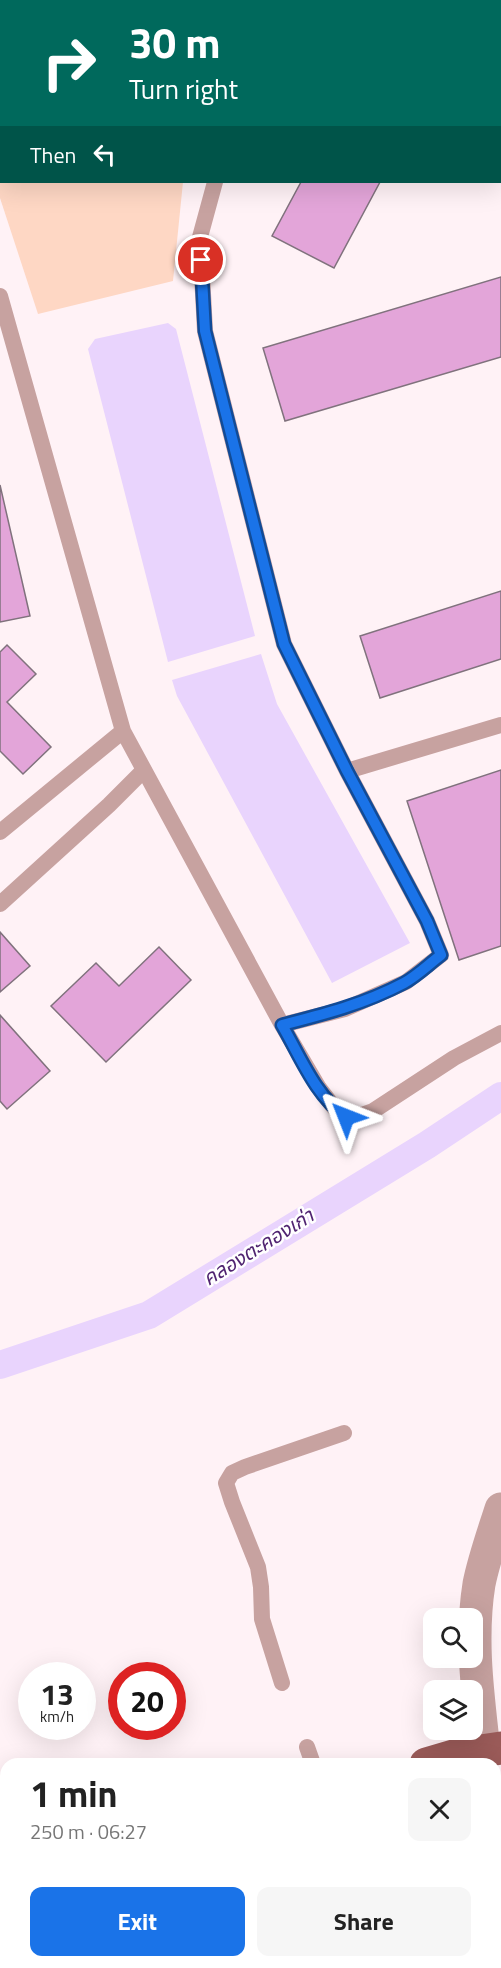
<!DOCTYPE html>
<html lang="en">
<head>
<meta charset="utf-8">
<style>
  body { margin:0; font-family:"Titillium Web","Noto Sans Thai",sans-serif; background:#f6f6f6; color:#222; height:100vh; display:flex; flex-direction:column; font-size:22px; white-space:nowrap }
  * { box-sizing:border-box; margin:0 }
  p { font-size:20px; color:#767676 }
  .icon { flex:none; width:33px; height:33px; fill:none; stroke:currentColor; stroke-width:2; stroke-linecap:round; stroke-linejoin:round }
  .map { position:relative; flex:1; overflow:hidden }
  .sheet { position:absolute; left:0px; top:1758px; width:501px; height:210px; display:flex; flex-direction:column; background:#fff; border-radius:18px 18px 0 0; box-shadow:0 6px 24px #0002 }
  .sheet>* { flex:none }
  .top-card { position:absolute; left:0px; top:0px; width:501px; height:183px; box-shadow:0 6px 24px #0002; background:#00695c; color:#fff; overflow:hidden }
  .buttons { position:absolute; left:423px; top:1608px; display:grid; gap:12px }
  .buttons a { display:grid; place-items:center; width:60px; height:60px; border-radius:12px; background:#fff; box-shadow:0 6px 24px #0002; font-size:30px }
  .speed { position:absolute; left:18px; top:1662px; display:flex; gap:12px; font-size:30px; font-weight:700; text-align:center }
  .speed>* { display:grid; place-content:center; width:78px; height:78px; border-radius:50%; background:#fff; box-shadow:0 6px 24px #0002; line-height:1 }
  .speed small { font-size:15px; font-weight:400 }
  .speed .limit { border:9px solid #d22; background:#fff; color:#111 }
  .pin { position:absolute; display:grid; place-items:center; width:51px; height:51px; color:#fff; margin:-26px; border:3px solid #fff; border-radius:50%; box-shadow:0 2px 6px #0007 }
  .me { position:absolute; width:66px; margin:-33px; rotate:315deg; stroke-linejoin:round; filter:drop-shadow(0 0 4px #0008) }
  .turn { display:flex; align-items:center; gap:21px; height:126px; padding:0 30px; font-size:27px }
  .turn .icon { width:78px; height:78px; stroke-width:2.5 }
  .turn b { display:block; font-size:42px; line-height:51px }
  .then { display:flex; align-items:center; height:57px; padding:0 30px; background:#0003; gap:12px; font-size:22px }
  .round { display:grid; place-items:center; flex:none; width:63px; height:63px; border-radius:12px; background:#f6f6f6 }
  .headline { display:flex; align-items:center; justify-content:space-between; height:102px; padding:0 30px }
  h1 { font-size:36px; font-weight:700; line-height:45px }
  .action { display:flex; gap:12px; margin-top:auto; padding:12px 30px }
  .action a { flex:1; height:69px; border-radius:12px; background:#1a73e8; color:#fff; font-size:24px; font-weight:700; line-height:69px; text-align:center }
  .action a+a { background:#f6f6f6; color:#222 }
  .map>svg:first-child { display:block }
  .green { fill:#fed7c4 }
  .water { fill:#e9d4fd }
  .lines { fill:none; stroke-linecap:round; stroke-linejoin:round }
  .canal { stroke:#e9d4fd; stroke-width:28 }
  .building { fill:#e3a5d9; stroke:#80727d; stroke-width:1.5 }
  .service { stroke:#c7a2a0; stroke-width:16 }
  .minor { stroke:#c7a2a0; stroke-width:33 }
  .primary { stroke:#9b5b59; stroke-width:33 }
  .route-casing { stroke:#114b97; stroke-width:15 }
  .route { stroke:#1a73e8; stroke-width:10 }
  .labels { text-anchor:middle; stroke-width:5; stroke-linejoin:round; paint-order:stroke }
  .water-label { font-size:20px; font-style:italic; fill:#502471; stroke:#fff }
</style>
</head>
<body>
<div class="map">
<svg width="501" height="1968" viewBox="0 0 501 1968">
  <rect width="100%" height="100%" fill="#fff2f6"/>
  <path class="green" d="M0,78L2,182H183L173,281L38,314L0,198Z"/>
  <path class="water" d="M168,323L176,329L255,636L168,662L88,349L95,339Z
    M261,654L277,704L410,943L332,983L177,696L172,680Z
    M501,1857V1968H98L120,1962H495V1859Z"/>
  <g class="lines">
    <path class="canal" d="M0,1365L149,1315L427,1145L501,1096"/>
  </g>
  <path class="building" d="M500,58L501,59L500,163Z
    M301,182H380L334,268L272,236Z
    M501,277V357L285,421L263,348Z
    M0,485L30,616L0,622Z
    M501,591V659L380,698L360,636Z
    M7,645L36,674L7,702L51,747L23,774L0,751V652Z
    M501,770V946L459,960L407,801Z
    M0,932L30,966L0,992Z
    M159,947L191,980L106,1062L51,1006L96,963L119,986Z
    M0,1015L50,1071L7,1109L0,1101Z"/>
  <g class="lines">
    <path class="service" d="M469,0L474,2
      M411,2L415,0
      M500,9L501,10
      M0,46L2,47
      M0,296L123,731L282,1025L345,1009L406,982L441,955L427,921L347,771L284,644L205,331L200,237L215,182
      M347,771L501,725
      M0,832L123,731
      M0,904L109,805L144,770
      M282,1025L319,1088L336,1110L346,1117L353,1118L373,1111L454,1058L501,1033
      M282,1683L262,1619L261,1587L258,1567L232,1502L226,1483L232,1473L245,1467L344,1433
      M307,1747L313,1764"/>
    <path class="minor" d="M484,1750C478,1695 470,1640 479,1584C484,1559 493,1534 501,1509"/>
    <path class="primary" d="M426,1764L460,1754L501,1748
      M495,1813L501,1812
      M0,1892L6,1890
      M0,1954L6,1953"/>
  </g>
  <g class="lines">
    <defs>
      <path id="route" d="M201,260L205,331L284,644L347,771L427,921L441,955C429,964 417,976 404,983C364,1004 325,1014 282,1025C300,1056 316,1097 346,1117"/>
    </defs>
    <use href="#route" class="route-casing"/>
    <use href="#route" class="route"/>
  </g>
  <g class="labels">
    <g class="water-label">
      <text transform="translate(258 1247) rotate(-32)" y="7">คลองตะคองเก่า</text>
    </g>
  </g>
</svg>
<div class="buttons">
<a><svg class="icon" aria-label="search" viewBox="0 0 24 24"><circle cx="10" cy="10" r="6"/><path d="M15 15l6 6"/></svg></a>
<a><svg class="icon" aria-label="layers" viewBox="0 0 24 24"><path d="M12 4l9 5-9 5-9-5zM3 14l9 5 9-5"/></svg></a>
</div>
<div class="speed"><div>13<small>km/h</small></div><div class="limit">20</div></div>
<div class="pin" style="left:201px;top:260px;background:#d93025"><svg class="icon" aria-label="arrive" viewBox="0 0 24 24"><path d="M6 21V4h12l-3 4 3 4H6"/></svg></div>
<svg class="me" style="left:346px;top:1117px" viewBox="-20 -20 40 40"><path d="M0-17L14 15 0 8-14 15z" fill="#1a73e8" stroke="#fff" stroke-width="4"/></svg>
<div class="top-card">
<div class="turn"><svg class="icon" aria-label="right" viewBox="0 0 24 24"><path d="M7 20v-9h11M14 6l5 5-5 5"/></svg><div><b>30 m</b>Turn right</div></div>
<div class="then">Then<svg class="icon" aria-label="left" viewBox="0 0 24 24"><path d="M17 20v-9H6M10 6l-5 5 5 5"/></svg></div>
</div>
<section class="sheet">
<div class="headline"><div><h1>1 min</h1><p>250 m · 06:27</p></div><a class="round"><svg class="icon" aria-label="close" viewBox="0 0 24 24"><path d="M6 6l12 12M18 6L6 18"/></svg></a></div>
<div class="action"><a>Exit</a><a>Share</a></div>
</section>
</div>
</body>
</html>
